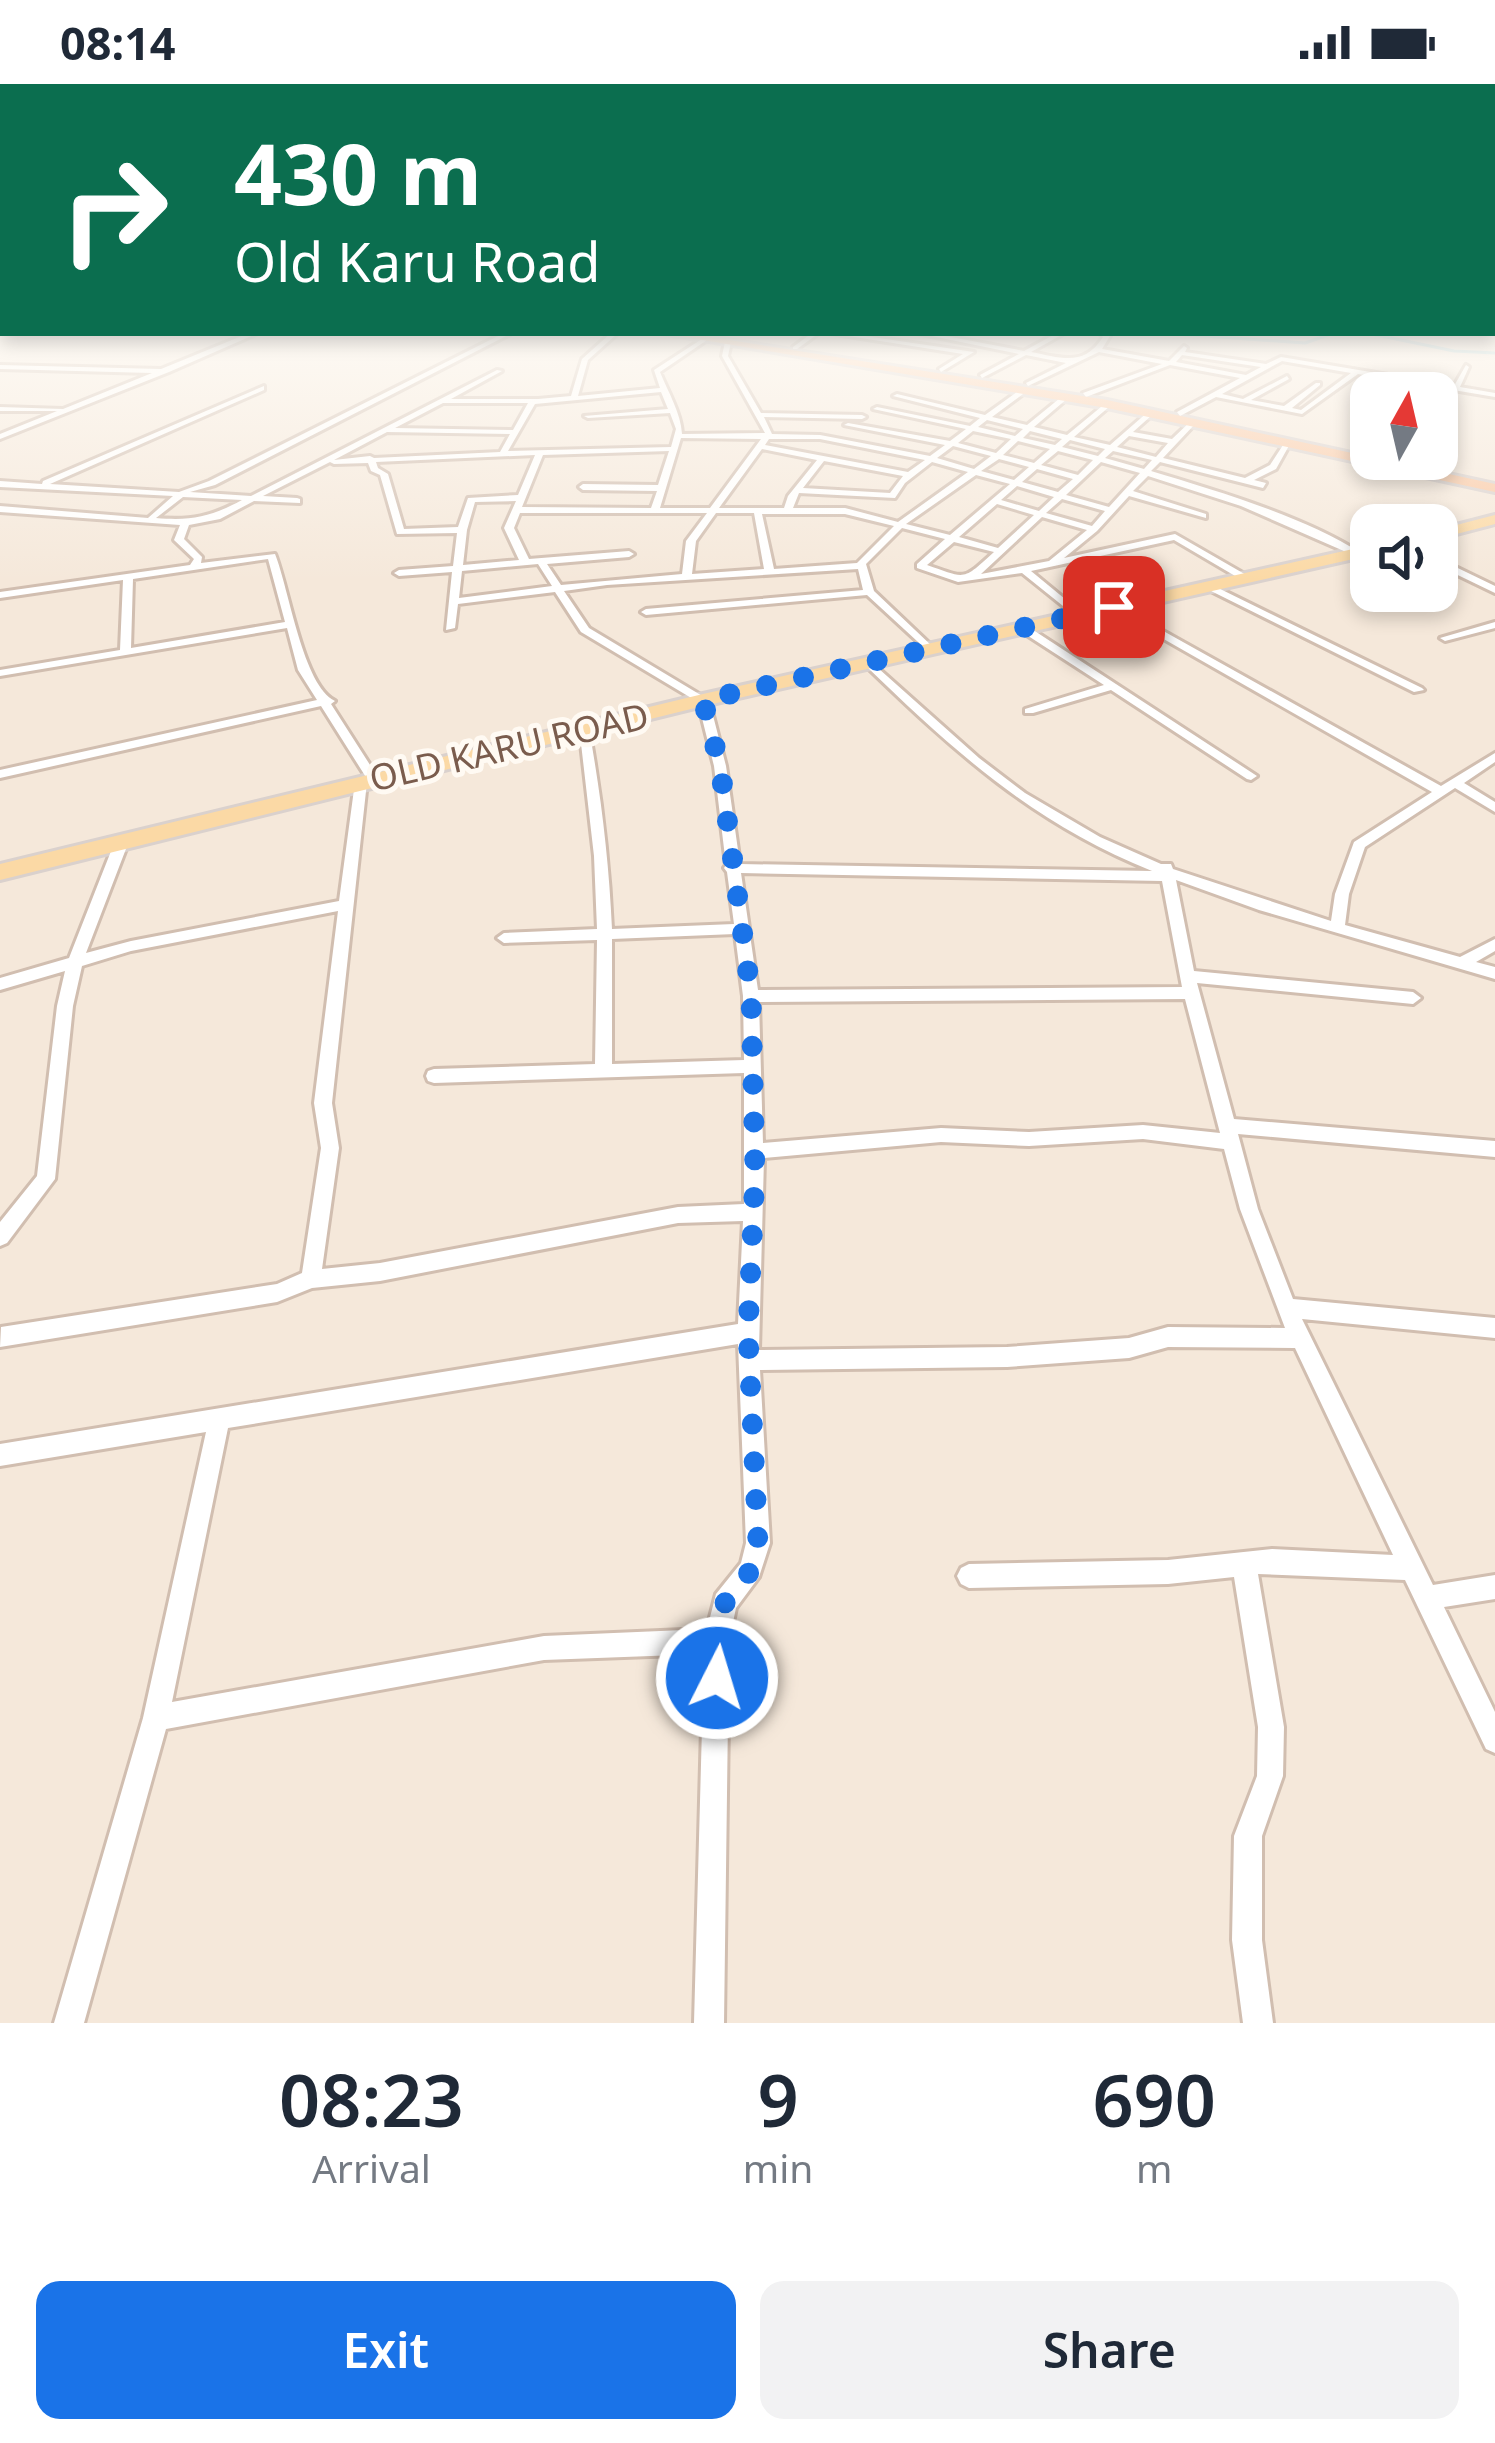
<!DOCTYPE html>
<html lang="en">
<head>
<meta charset="utf-8">
<style>
  body { margin:0; font-family:"Noto Sans",sans-serif; background:#f2f2f3; color:#1f2937; height:100vh; display:flex; flex-direction:column; font-size:45px; white-space:nowrap }
  * { box-sizing:border-box; margin:0 }
  p { font-size:39px; color:#747a83 }
  .icon { flex:none; width:66px; height:66px; fill:none; stroke:currentColor; stroke-width:2; stroke-linecap:round; stroke-linejoin:round }
  .map { position:relative; height:1939px; overflow:hidden }
  .drawer { display:flex; flex-direction:column; background:#fff; flex:1 }
  .drawer>* { flex:none }
  .top-card { position:absolute; left:0px; top:0px; width:1497px; height:252px; box-shadow:0 6px 18px #0003; background:#0b6e4f; color:#fff; overflow:hidden }
  .needle { width:78px; rotate:8deg }
  .buttons { position:absolute; left:1350px; top:288px; display:grid; gap:24px }
  .buttons a { display:grid; place-items:center; width:108px; height:108px; border-radius:24px; background:#fff; box-shadow:0 6px 18px #0003; font-size:60px }
  .pin { position:absolute; display:grid; place-items:center; width:102px; height:102px; color:#fff; margin:-51px; border-radius:24px; box-shadow:0 6px 18px #0006 }
  .me { position:absolute; width:132px; margin:-66px; rotate:5deg; stroke-linejoin:round; filter:drop-shadow(0 0 9px #0008) }
  .turn { display:flex; align-items:center; gap:42px; height:252px; padding:0 36px; font-size:54px }
  .turn .icon { width:156px; height:156px; stroke-width:2.5 }
  .turn b { display:block; font-size:84px; line-height:102px }
  .eta { display:flex; justify-content:space-evenly; align-items:center; height:204px; text-align:center }
  .eta b { font-size:72px; font-weight:600; line-height:84px }
  .button { display:flex; gap:24px; margin-top:auto; padding:24px 36px }
  .button a { flex:1; height:138px; border-radius:24px; background:#1a73e8; color:#fff; font-size:48px; font-weight:600; line-height:138px; text-align:center }
  .button a+a { background:#f2f2f3; color:#1f2937 }
  .status { display:flex; justify-content:space-between; align-items:center; height:84px; padding:0 60px; background:#fff; direction:ltr }
  .status svg { height:33px; fill:currentColor }
  .map>svg:first-child { display:block }
  .residential { fill:#f5e8da; fill-rule:evenodd }
  .lines { fill:none; stroke-linecap:round; stroke-linejoin:round }
  .stream { stroke:#a5d3da; stroke-width:3 }
  .minor-casing { stroke:#d1beb0; stroke-width:6 }
  .primary-casing { stroke:#dad1cd; stroke-width:6 }
  .trunk-casing { stroke:#dad1cd; stroke-width:6 }
  .minor { fill:#fff; fill-rule:evenodd }
  .primary { fill:#fbd9a5; fill-rule:evenodd }
  .trunk { fill:#f9c8a4; fill-rule:evenodd }
  .route { stroke:#1a73e8; stroke-width:21; stroke-dasharray:0 37.8 }
  .labels { text-anchor:middle; stroke-width:10; stroke-linejoin:round; paint-order:stroke }
  .far-street-label { font-size:36px; fill:#7a5c4d; stroke:#fffaf3 }
</style>
</head>
<body>
<div class="status"><b>08:14</b><svg viewBox="0 0 49 12"><path d="M0 12V9h3v3zM5 12V6h3v6zM10 12V3h3v9zM15 12V0h3v12zM26 1h20v11H26zM47 4h2v5h-2z"/></svg></div>
<div class="map">
<svg width="1495" height="1939" viewBox="0 0 1495 1939">
  <rect width="100%" height="100%" fill="#fdf6ec"/>
  <path class="residential" d="M0,227L3,249H1494L1495,227V1939H0ZM1371,309H1437V375H1371ZM1371,441H1437V507H1371Z"/>
  <g class="lines">
    <path class="stream" d="M1162,249L1305,259L1334,249
      M1367,249L1454,267L1495,269"/>
    <defs>
      <path id="minor" d="M1494,233H1495V237H1494Z
        M0,240H3V244H0Z
        M249,249H258L169,288L0,355V350L57,327H0V323L63,325L152,289L0,285V281L161,285Z
        M504,249H512L215,401L190,408L251,412L497,286L502,287L451,315H538L571,312L582,275L611,249H618L588,276L578,312L660,304L654,286L705,253L707,256L660,288C668,308 681,329 682,350L765,349L722,272L725,258L728,256L731,258L728,272L761,329L862,331L866,333L862,335L764,333L772,350L820,351L930,372L945,361L844,341L848,339L950,357L966,345L873,325L877,323L970,342L980,334L893,312L897,310L985,331L1024,303L1027,307L992,333L1027,341L1065,310L1068,314L1034,343L1067,351L1107,318L1110,322L1074,353L1110,361L1149,327L1152,331L1133,348L1172,355L1192,336L1195,340L1163,374L1245,394L1270,381L1285,358H1291L1276,385L1254,396L1266,399L1263,404L1160,378L1151,387C1217,407 1303,432 1361,469L1353,471L1241,422L1148,392L1133,407L1206,430V434L1129,412L1097,447L1064,474L1175,450L1248,492V496H1242L1174,456L1031,487L1082,529V533L1078,534L1022,489L958,498L917,484V480L945,455L902,444L866,480L874,507L934,564L935,566L930,569L867,511L646,531L641,528L646,525L863,506L858,485L607,501L564,507L589,544L709,616L726,682L740,780L1152,787C1034,740 955,668 865,581L864,579L869,576L979,674L1025,709L1100,753L1161,780H1171L1173,785L1331,837L1335,810L1354,758L1432,708L1111,525V521L1115,520L1441,702L1495,669V678L1464,699L1495,718V728L1455,704L1365,763L1349,810L1345,841L1460,873L1495,855V867L1476,878L1495,883V895L1259,826L1176,796L1194,887L1413,908L1421,914L1413,920L1197,899L1234,1035L1495,1057V1073L1238,1050L1258,1125L1293,1215L1495,1234V1254L1302,1235L1433,1501L1495,1491V1515L1444,1523L1495,1628V1669L1486,1665L1405,1496L1258,1490L1284,1643L1283,1692L1262,1752V1856L1273,1939H1243L1232,1856L1234,1752L1257,1692L1258,1643L1234,1493L1168,1500L969,1504L961,1500L957,1492L961,1484L969,1480L1168,1476L1272,1465L1393,1471L1295,1264L1168,1263L1129,1274L1007,1283L760,1286L770,1459L759,1493L736,1524L729,1557L724,1939H694L704,1570L544,1576L166,1645L84,1939H54L143,1634L206,1348L0,1382V1360L738,1240L743,1137L678,1139L380,1197L312,1204L277,1218L0,1263L1,1243L277,1200L302,1189L321,1064L314,1019L338,827L131,867L82,882L73,922L55,1095L7,1159L0,1162V1138L37,1092L57,922L65,887L0,906V894L69,874L115,757L122,753L129,757L86,869L131,857L339,817L355,698L361,694L367,698L332,1019L339,1064L322,1185L380,1179L678,1123L744,1120V989L434,999L428,997L426,992L428,987L434,985L595,980L597,856L504,859L497,854L504,849L597,845L594,772L579,642L589,645C601,711 609,777 612,845L734,840L727,788L724,784L726,781L714,682L698,618L581,548L555,508L458,520L455,544L446,546L452,488L399,492L394,489L399,486L453,482L457,449L397,450L380,391L371,387L368,379L334,380L330,378L263,412L297,414L300,415V419L254,417L220,435L189,441L184,455L202,473L201,479L275,470C289,505 303,602 335,617L331,620L379,695L377,698H369L321,622L0,694V686L317,616L298,586L287,544L0,592V586L120,566L123,496L0,514V508L190,481L194,475L174,456L180,441L0,428V422L148,434L173,412L0,403V397L42,400L43,397L264,302V306L50,400L179,408L209,397ZM661,308L668,325L584,332L588,334L670,329L676,345L671,363L508,367L535,320ZM443,319H528L513,346L395,344ZM987,336L1023,345L1015,352L978,343ZM973,347L1011,355L996,369L958,359ZM1030,347L1062,355L1055,361L1023,354ZM387,348L510,350L500,368L374,374L370,372L334,376ZM1129,352L1168,359L1156,373L1117,363ZM681,354L761,355L710,424H660ZM769,355H820L925,376L908,388L765,361ZM1070,356L1105,365L1098,372L1062,363ZM1018,357L1050,365L1034,379L1003,371ZM953,362L991,372L974,385L937,374ZM762,365L817,376L788,412L784,424H719ZM669,367L658,401L583,400L579,403L583,406L657,407L651,424L522,423L543,371ZM1058,367L1093,376L1078,391L1041,381ZM1113,367L1152,376L1144,385L1105,374ZM535,371L518,411L468,414L458,443L404,445L388,390L378,384L376,378ZM999,375L1029,383L1014,396L981,387ZM824,377L903,392L890,409L803,404ZM932,378L968,388L898,438L845,424H793L799,409L895,414L905,399ZM1101,378L1140,389L1109,423L1066,411ZM1037,385L1073,395L1058,408L1022,398ZM976,391L1010,400L950,451L906,440ZM1017,402L1054,413L1039,427L1001,416ZM183,413L242,416C210,433 192,437 156,434ZM1062,415L1105,427L1092,442L1046,429ZM516,417L504,444L519,476L463,481L467,446L475,418ZM997,420L1034,431L998,464L959,453ZM520,429H707L686,457L682,490L561,501L547,480L629,473L634,470L629,467L529,475L514,444ZM716,429H754L764,485L692,490L696,457ZM762,430H845L894,442L857,479L774,485ZM1042,433L1087,446L1049,477L981,490ZM954,458L994,468C962,497 967,495 927,481ZM268,475L285,538L131,564L133,495ZM538,480L552,502L459,514L462,487ZM741,789L1162,797L1182,903L758,906ZM735,850L743,912L744,976L612,980V855ZM1185,915L1220,1049L1143,1041L1029,1048L941,1044L763,1059L759,918ZM1143,1055L1224,1065L1240,1125L1285,1244L1168,1243L1129,1254L1007,1263L759,1266L764,1074L941,1058L1029,1062ZM738,1260L746,1459L741,1479L716,1510L707,1545L544,1552L172,1618L228,1344Z
        M812,249H819L797,265H793V263Z
        M829,249H845L974,268L941,288L939,285L963,270Z
        M917,249H930L1024,267L1057,249H1065L1031,268C1062,274 1084,283 1103,253L1099,249L1110,252L1102,265L1169,277L1184,262L1187,264L1185,268L1266,280L1281,273L1454,302L1466,281L1469,283L1460,303L1495,309V313L1358,290L1302,330L1216,313L1180,332L1177,328L1240,294L1170,281L1086,313L1083,309L1162,280L1099,268L1028,302L1026,299L1066,279L1026,271L982,294L980,291L1019,270ZM1182,271L1261,283L1246,291L1176,278ZM1282,277L1351,289L1301,326L1292,324L1320,301V299H1316L1284,322L1251,316L1289,295L1287,292L1243,315L1222,310Z
        M1437,474L1495,502V509L1437,481Z
        M1208,499L1422,604L1424,606L1414,608L1205,504L1203,502Z
        M1495,538V544L1445,557L1440,554Z
        M1019,542H1027L1257,692L1251,696L1247,695L1111,606L1033,629H1025V625L1104,601L1019,546Z"/>
      <path id="primary" d="M1495,431V440L1437,455V446Z
        M1371,461V471L703,622L0,796V780L703,610Z"/>
      <path id="trunk" d="M661,249H685L1107,316L1495,400V408L1107,324Z"/>
    </defs>
    <use href="#minor" class="minor-casing"/>
    <use href="#primary" class="primary-casing"/>
    <use href="#trunk" class="trunk-casing"/>
    <use href="#minor" class="minor"/>
    <use href="#primary" class="primary"/>
    <use href="#trunk" class="trunk"/>
  </g>
  <linearGradient id="sky" x2="0" y2="1"><stop stop-color="#97c7e8"/><stop offset="0.46" stop-color="#fefbf6"/><stop offset="1" stop-color="#fefbf6" stop-opacity="0"/></linearGradient>
  <rect width="1495" height="498" fill="url(#sky)"/>
  <g class="lines">
    <path class="route" d="M717,1594L725,1519L752,1485L758,1459L748,1248L755,1088L751,911L720,682L703,616L1114,523"/>
  </g>
  <g class="labels">
    <g class="far-street-label">
      <text transform="translate(509 663) rotate(-13)" y="13">OLD KARU ROAD</text>
    </g>
  </g>
</svg>
<div class="buttons">
<a><svg class="needle" viewBox="-14 -14 28 28"><path d="M0-13l5 13h-10z" fill="#e53935"/><path d="M0 13l5-13h-10z" fill="#747a83"/></svg></a>
<a><svg class="icon" aria-label="sound" viewBox="0 0 24 24"><path d="M4 9h4l5-4v14l-5-4H4zM17 9q2 3 0 6"/></svg></a>
</div>
<div class="pin" style="left:1114px;top:523px;background:#d93025"><svg class="icon" aria-label="arrive" viewBox="0 0 24 24"><path d="M6 21V4h12l-3 4 3 4H6"/></svg></div>
<svg class="me" style="left:717px;top:1594px" viewBox="-20 -20 40 40"><circle r="17" fill="#1a73e8" stroke="#fff" stroke-width="3"/><path d="M0-11L8 9 0 5-8 9z" fill="#fff"/></svg>
<div class="top-card">
<div class="turn"><svg class="icon" aria-label="right" viewBox="0 0 24 24"><path d="M7 20v-9h11M14 6l5 5-5 5"/></svg><div><b>430 m</b>Old Karu Road</div></div>
</div>
</div>
<section class="drawer">
<div class="eta">
<div><b>08:23</b><p>Arrival</p></div>
<div><b>9</b><p>min</p></div>
<div><b>690</b><p>m</p></div>
</div>
<div class="button"><a>Exit</a><a>Share</a></div>
</section>
</body>
</html>
